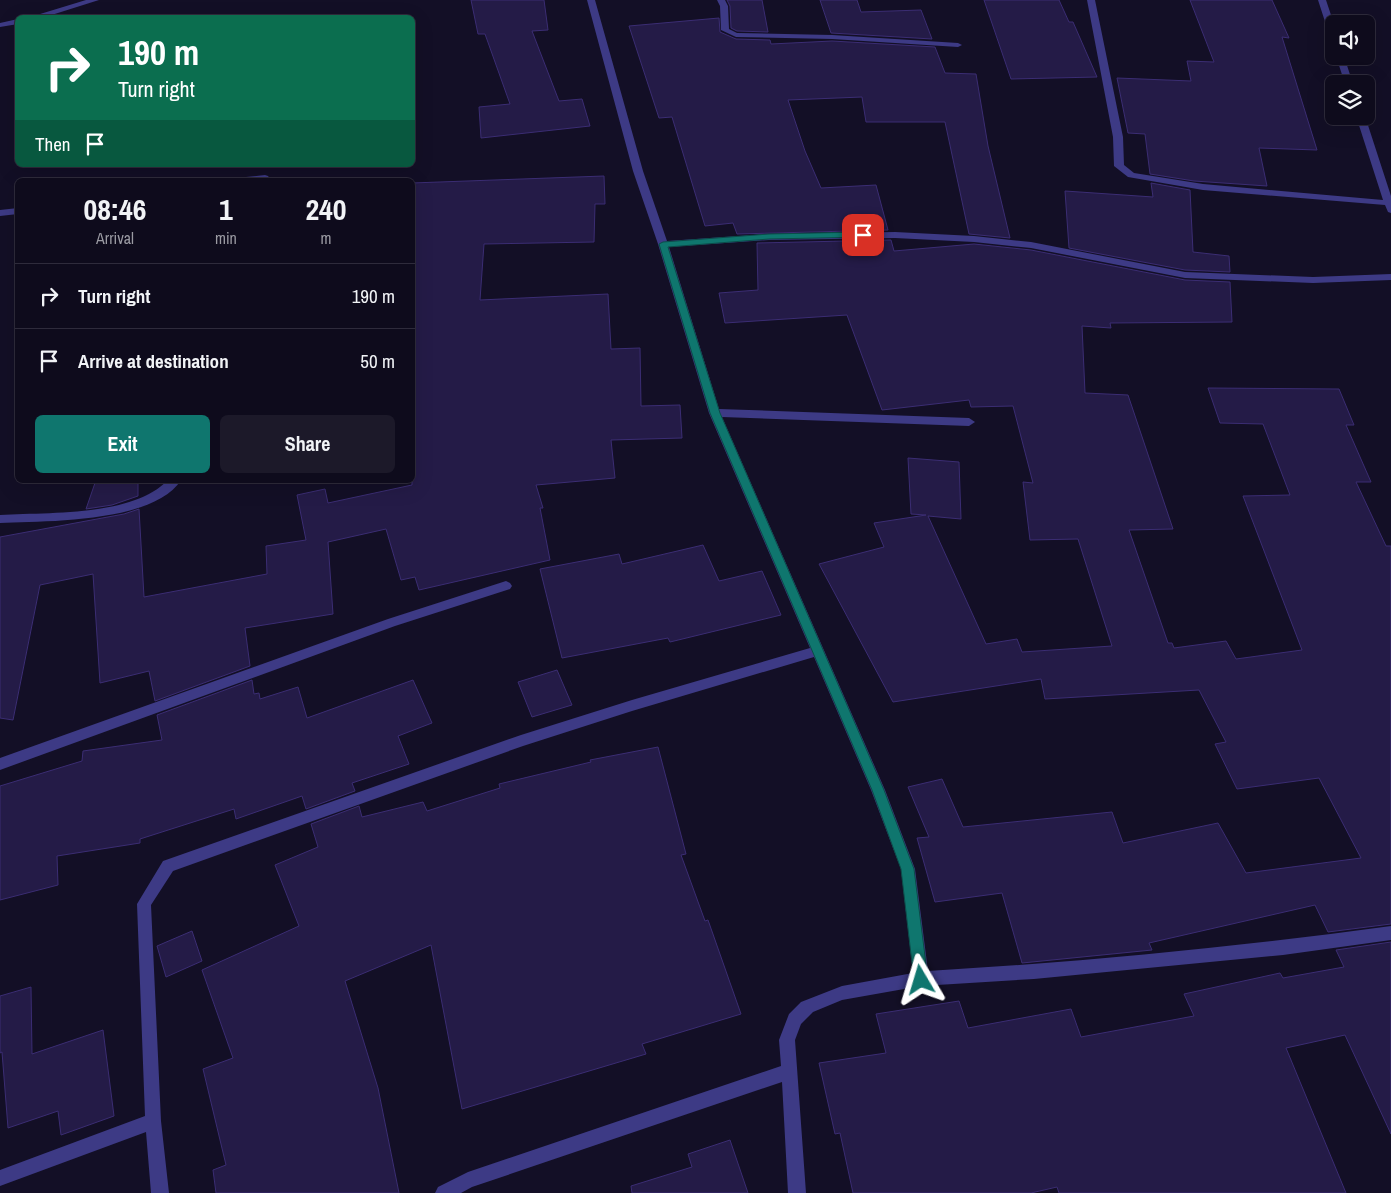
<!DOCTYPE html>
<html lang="en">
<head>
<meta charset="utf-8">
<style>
  body { margin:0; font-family:"Archivo Narrow",sans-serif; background:#1c1929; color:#f1f3f6; height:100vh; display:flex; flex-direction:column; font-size:19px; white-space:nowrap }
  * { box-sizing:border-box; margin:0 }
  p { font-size:16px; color:#9b9ba3 }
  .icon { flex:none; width:28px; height:28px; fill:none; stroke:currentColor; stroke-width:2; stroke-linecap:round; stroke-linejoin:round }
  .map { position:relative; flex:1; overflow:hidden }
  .side { position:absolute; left:15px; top:178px; width:400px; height:305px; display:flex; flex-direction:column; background:#0e0b1c; border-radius:8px; box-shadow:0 5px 20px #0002,0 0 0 1px #2e2b3b }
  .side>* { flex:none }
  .top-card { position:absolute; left:15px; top:15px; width:400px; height:152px; border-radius:8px; box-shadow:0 5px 20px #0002,0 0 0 1px #2e2b3b; background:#0b6e4f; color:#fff; overflow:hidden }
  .tools { position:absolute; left:1325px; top:15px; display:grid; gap:10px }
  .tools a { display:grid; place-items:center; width:50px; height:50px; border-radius:8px; background:#0e0b1c; box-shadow:0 5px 20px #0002,0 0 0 1px #2e2b3b; font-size:25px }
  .pin { position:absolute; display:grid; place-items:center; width:42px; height:42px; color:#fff; margin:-21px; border-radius:10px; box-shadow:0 2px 8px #0006 }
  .me { position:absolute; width:55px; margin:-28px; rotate:353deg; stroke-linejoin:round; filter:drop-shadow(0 0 4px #0008) }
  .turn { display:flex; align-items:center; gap:18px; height:105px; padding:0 20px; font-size:22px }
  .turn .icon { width:65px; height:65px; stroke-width:2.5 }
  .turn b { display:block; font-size:35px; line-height:42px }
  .then { display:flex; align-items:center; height:48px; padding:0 20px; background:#0003; gap:10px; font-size:19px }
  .eta { display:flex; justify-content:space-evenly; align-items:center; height:85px; text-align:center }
  .eta b { font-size:30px; font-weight:700; line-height:35px }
  .button { display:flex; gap:10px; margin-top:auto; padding:10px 20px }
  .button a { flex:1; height:58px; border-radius:8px; background:#0f766e; color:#fff; font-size:20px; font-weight:700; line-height:58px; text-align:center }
  .button a+a { background:#1c1929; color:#f1f3f6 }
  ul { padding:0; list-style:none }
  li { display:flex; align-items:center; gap:15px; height:65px; padding:0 20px; border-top:1px solid #2e2b3b }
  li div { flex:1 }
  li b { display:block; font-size:19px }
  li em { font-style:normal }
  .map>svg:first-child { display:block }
  .building { fill:#241b47; stroke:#3b2d73 }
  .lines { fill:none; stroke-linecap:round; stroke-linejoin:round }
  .minor { fill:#3d3a85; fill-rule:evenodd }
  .route { fill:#0f766e; stroke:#0a4d48 }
</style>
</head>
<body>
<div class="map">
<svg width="1391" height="1193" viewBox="0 0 1391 1193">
  <rect width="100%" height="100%" fill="#130f26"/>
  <path class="building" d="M471,0H544L548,30L532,31L559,101L582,99L590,126L481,138L479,107L510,104L485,34H478Z
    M727,0H762L768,32L737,31L731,28L730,6Z
    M820,0H857L861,12L921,10L932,39L831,33Z
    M984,0H1059L1069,22H1073L1097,77L1011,79Z
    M1190,0H1272L1289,38L1282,37L1317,150L1259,148L1267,186L1194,181L1150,174L1145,134L1128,133L1117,78L1191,81L1187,61L1214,62Z
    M719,18L720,32L736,39L770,40L771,44L832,41L935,47L945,73L976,74L988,146L1010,238L969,234L945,122H866L862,97L788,100L805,151L821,188L876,185L888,230L737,234L733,223L705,226L672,117L659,118L629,26Z
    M604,176L605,204H595L594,242L484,244L480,300L608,294L611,349L640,348L641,406L680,405L682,438L611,440L615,478L536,485L543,508H540L550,560L419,590L415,577L401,580L386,529L328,542L333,614L245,628L250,666L155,701L149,671L100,683L93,574L40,585L13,720L0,718V537L124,514L139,509L144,597L267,574L266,546L306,540L297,495L325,489L328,503L412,485V183Z
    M1151,183L1190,190L1193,252L1229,256L1230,272L1185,270L1069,248L1065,191L1153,197Z
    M891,240L894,251L974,244L1031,250L1185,280L1230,282L1232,322L1110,323L1111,328L1082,326L1085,393L1128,395L1173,529L1129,530L1168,643H1172L1174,648L1226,641L1236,659L1302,650L1243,496L1290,495L1263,424L1220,423L1208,388L1339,389L1354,425H1346L1371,482H1356L1386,546H1391V924L1328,932L1315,905L1149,943L1152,950L1022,963L1002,893L935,902L917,838L929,837L908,787L942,779L963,827L1112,812L1123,843L1218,823L1246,873L1361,858L1319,778L1237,789L1215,744L1226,742L1199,690L1045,699L1041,679L893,702L819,564L884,547L874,523L926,515L911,514L908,458L959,462L961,519L928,516L986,644L1017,639L1022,652L1112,646L1078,539L1030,540L1023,482L1033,483L1013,406L971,407L969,400L882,410L847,315L725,323L719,293L758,290L757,243Z
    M96,480H138V496L112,505L86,509Z
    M703,545L719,581L762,571L781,615L670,642L668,638L562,658L540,569L619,554L622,564Z
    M557,670L572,705L532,717L518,682Z
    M252,680L254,694L259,693L260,699L298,687L307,718L413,680L432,723L398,736L409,764L352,783L355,791L306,809L302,796L236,819L234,809L140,839V843L57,856L58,885L0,900V786L82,761L83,751L162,740L157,715Z
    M658,747L686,854L681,855L705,921L708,920L741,1014L642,1044L646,1054L462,1109L431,945L345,981L378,1088L399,1193H216L213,1170L226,1165L203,1069L233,1058L202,970L299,926L275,865L318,847L311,824L359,806L362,817L423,802L427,811L500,788L499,784L591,762L590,760Z
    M192,931L202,961L166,977L157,946Z
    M1391,942V1134L1345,1035L1286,1048L1346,1193H1059L1057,1187L1031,1193H853L840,1133L835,1134L819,1063L886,1053L876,1014L959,1001L968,1028L1071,1009L1081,1037L1194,1016L1184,994L1280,973L1283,978L1344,967L1336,950Z
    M31,987L32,1054L103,1030L114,1116L61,1135L58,1111L8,1128L2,1052L0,1053V996Z
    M730,1140L748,1193H632L631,1186L692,1167L688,1154Z"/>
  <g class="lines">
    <path class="minor" d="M86,0H99L42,18H27Z
      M587,0H595L643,171L667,241L769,234L895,232L974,236L1031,242L1185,272L1313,277L1391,274V280L1313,283L1185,278L1031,248L974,242L895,238L769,240L669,247L719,409L969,418L975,422L969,426L722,417L885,790L915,869L928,971C1083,962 1237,947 1391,926V940L1283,955L1034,979L921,986L842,1000L813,1012L801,1024L795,1040L806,1193H788L782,1082L472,1187L461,1193H435L438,1187L468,1172L781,1066L779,1040L789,1014L801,1002L842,986L913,973L901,869L871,790L814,657L632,711L523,746L173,871L151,905L161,1121L169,1193H151L146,1132L0,1186V1170L145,1116L137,904L163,861L521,735L632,700L810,648L709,413L658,244L633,171Z
      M717,0H725L728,6L729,29L737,33L832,35L958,43L962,45L958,47L832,39L736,37L721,30L720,6Z
      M1087,0H1095L1123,137L1124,165L1134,173L1203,184L1383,200L1356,116H1365L1391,196V213L1388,212L1385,205L1203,190L1128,177L1114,166L1113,137Z
      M1318,0H1326L1334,24V39L1330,37Z
      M18,19V24L0,27V23Z
      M1336,56H1344L1353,84H1345Z
      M265,175L268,176L271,180H241L246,177Z
      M18,208V214L0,216V210Z
      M168,480H181C154,523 46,521 0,523V515C49,512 132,517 168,480Z
      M506,581L510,583L512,586L510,589L395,626L0,770V758L388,619Z"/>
  </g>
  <path class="route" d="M863,232L868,235L867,237L769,239L668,247L720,413L884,790L914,869L928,980L926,984L921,986L916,984L914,980L901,869L872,790L710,413L659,244L663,242L769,234Z"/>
</svg>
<div class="tools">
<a><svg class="icon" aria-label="sound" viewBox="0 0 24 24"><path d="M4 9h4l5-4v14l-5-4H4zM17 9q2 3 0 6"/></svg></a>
<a><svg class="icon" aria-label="layers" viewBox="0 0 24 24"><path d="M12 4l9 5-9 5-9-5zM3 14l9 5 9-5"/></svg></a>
</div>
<div class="pin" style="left:863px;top:235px;background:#d93025"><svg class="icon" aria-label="arrive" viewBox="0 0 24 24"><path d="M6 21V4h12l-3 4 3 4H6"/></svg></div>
<svg class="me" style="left:921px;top:980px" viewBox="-20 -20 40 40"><path d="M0-17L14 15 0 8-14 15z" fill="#0f766e" stroke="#fff" stroke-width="4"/></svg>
<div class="top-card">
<div class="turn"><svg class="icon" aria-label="right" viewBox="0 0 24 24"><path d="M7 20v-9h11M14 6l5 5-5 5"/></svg><div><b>190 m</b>Turn right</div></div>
<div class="then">Then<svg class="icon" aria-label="arrive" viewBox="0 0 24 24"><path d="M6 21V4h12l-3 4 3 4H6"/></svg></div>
</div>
<section class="side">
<div class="eta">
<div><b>08:46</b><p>Arrival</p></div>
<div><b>1</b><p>min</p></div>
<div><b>240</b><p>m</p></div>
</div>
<ul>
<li><svg class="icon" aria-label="right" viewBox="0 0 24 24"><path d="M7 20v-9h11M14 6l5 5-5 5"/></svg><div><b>Turn right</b></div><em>190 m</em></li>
<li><svg class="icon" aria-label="arrive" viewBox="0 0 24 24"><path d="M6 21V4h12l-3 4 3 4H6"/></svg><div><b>Arrive at destination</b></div><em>50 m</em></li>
</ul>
<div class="button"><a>Exit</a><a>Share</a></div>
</section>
</div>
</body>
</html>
